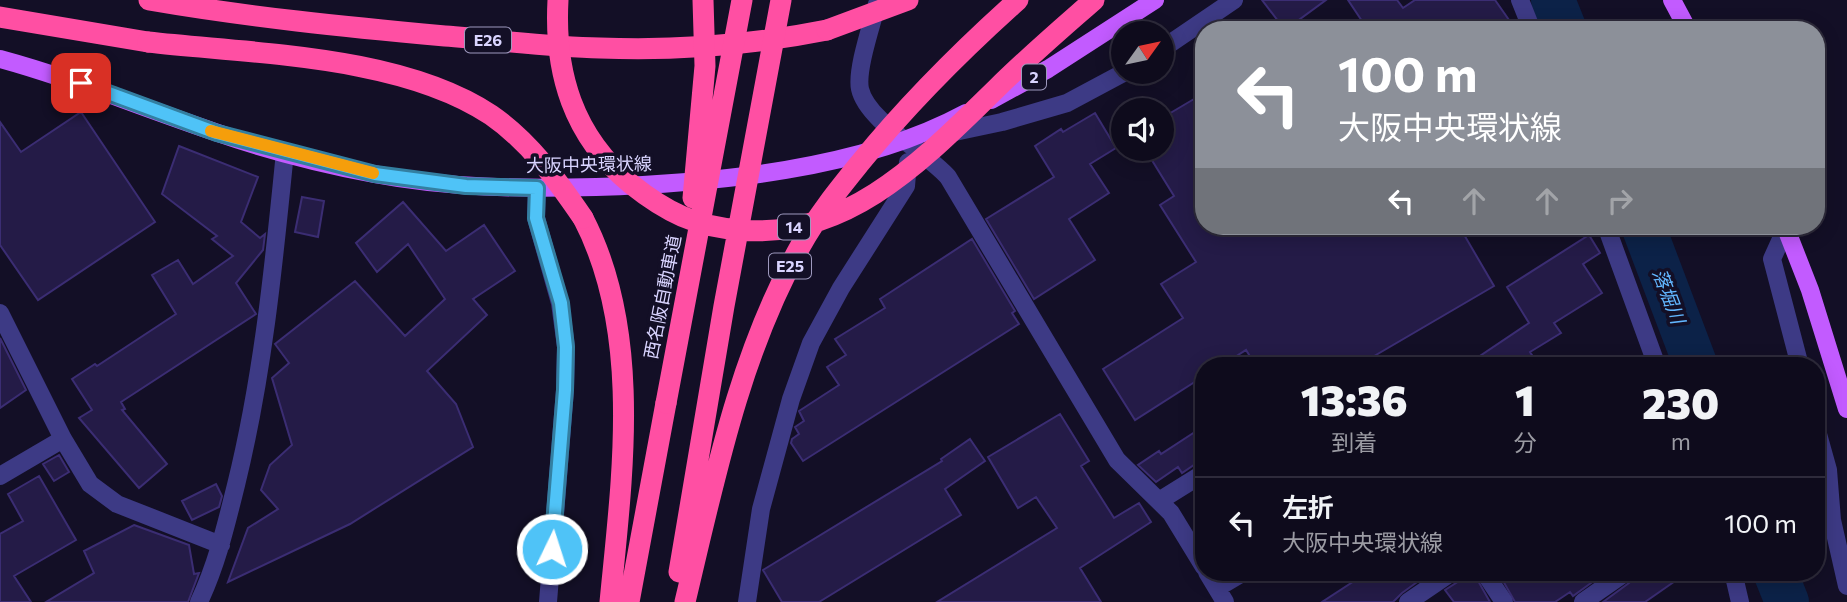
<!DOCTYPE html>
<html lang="ja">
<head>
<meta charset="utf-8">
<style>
  body { margin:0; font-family:Commissioner,"Noto Sans JP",sans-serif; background:#1c1929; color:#f1f3f6; height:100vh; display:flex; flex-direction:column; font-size:26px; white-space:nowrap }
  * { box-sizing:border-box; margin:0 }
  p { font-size:23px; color:#9b9ba3 }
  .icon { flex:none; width:38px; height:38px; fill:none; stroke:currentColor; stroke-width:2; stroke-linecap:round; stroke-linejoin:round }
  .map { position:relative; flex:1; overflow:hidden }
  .side { position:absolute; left:1195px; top:357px; width:630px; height:224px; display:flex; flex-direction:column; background:#0e0b1c; border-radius:28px; box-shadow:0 4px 18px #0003,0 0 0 2px #2e2b3b }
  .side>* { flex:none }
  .top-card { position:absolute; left:1195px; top:21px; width:630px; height:214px; border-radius:28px; box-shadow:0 4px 18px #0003,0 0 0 2px #2e2b3b; background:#8c9099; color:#fff; overflow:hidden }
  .needle { width:46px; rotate:57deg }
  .controls { position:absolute; left:1111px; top:21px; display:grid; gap:14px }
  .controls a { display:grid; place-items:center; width:63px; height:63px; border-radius:50%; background:#0e0b1c; box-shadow:0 4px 18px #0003,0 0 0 2px #2e2b3b; font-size:35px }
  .pin { position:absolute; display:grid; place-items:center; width:60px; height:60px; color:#fff; margin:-30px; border-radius:14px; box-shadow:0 4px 10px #0006 }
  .me { position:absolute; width:77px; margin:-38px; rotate:4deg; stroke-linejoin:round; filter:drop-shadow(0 0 5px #0008) }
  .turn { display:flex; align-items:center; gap:24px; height:147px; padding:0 28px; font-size:32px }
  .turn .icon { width:91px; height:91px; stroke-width:2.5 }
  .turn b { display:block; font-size:49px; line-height:60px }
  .lanes { display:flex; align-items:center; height:66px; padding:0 28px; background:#0003; justify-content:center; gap:35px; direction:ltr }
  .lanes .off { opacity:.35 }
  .eta { display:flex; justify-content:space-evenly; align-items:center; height:119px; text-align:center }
  .eta b { font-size:42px; font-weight:800; line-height:49px }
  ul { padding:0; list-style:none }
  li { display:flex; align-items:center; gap:21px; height:91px; padding:0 28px; border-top:2px solid #2e2b3b }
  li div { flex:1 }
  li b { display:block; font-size:26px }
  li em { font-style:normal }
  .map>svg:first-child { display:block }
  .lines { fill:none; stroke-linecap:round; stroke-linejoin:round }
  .river { stroke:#0c2248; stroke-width:44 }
  .building { fill:#241b47; stroke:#3b2d73; stroke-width:2 }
  .minor { stroke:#3d3a85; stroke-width:18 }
  .major { stroke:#c25bff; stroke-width:18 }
  .highway { stroke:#ff4fa3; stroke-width:21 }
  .highway-bridge { stroke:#ff4fa3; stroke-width:21 }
  .route-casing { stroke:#337fa1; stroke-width:18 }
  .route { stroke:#4fc3f7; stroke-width:12 }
  .slow { stroke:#f59e0b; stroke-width:12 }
  .labels { text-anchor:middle; stroke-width:7; stroke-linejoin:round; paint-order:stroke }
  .shield { fill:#130f26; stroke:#9e99be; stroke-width:2 }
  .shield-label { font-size:16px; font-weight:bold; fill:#d9d4ff }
  .street-label { font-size:18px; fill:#d9d4ff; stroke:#130f26 }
  .water-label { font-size:19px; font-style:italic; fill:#62b6ff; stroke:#130f26 }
</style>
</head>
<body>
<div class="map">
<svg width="1847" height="602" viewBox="0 0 1847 602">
  <rect width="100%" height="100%" fill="#130f26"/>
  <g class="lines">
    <path class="river" d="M1553,0L1565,30
      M1643,226L1696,366
      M1775,572L1787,602"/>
  </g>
  <path class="building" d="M1262,0H1326L1285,30Z
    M1348,0H1397L1403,8L1415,0H1495L1516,30H1368Z
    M1194,99L1204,115V226H1459L1494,286L1357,366H1256L1246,350L1221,366H1204V376L1135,420L1103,369L1183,318L1161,284L1196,262L1160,205L1174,196L1145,149H1162V118Z
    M81,112L155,222L38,300L0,245V122L21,152Z
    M1095,113L1116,148L1090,164L1109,193L1069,219L1095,260L1034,299L986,219L1054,177L1035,146L1061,129L1063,132Z
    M179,146L258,177L241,222L260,238L265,234L263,250L236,283L256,314L121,402L125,409L122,410L167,464L139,488L79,418L92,410L72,379L95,364L97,366L176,314L152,275L178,260L193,284L233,256L212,239L217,236L162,194Z
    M302,197L324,201L318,237L295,232Z
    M403,202L446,251L484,225L515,271L473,299L487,315L427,371L456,404L473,447L350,524L228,582L248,528L278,509L261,490L270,465L292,445L272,378L289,363L275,344L355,281L405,336L445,299L408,244L377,272L356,243Z
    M1589,235L1600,253L1583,264L1602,293L1554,323L1561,333L1530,352L1539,366H1465L1529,323L1507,287Z
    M972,239L1015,311L1012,313L1019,324L803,461L791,443L792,439L799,434L795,427L804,421L799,411L839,385L827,367L846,355L835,339L885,308L880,299Z
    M0,338L26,390L0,408Z
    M1060,414L1089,461L1081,466L1114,518L1139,503L1151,522L1080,568L1101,602H937L1057,528L1036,497L1018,508L988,457Z
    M1204,426V458L1182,473L1178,467L1156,482L1138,465L1159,451L1161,454Z
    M970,439L985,461L945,489L961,515L819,602H782L763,570L942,461L941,459Z
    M59,455L69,472L54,481L43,464Z
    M39,476L76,540L14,576L31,602H0V534L23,521L8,494Z
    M216,484L222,496L219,507L192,520L182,501Z
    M134,525L189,545L194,574L199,573L188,602H46L94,573L84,551Z
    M1368,572H1431L1402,593L1393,602H1322Z
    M1463,572H1473L1490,602H1454L1445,590L1459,581Z
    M1498,572H1606L1573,596L1570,592L1555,602H1515Z
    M1644,572H1688L1645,602H1603Z"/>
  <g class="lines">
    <path class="minor" d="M1520,0L1532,30
      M877,4C872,24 856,70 860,89C867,121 926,152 948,177L1117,460L1171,513L1204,567
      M1162,49L1234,0
      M950,133L1002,122L1067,103L1125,72
      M537,188L536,218L560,303L566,347L565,390L548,602
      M1606,226L1657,366
      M1786,228L1772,259L1800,366
      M0,313L63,439L90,484L117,504L221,545
      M1816,427L1828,470L1832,520L1847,586
      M0,476L63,439
      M1159,501L1204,473
      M1207,572L1225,602
      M1484,572L1504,602
      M1733,572L1740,602
      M1217,588L1244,572
      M199,602C217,564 226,525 236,485C263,376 274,263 285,152
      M747,602L761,509L791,399L811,343L841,288L906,186L908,162
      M1408,602L1452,572
      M1583,602L1626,572"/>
    <path class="major" d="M1672,0L1688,30
      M0,59C74,79 143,108 215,132C266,150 321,164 374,174C447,188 522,189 596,187C714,183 861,170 966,113
      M991,100L1048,69L1155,0
      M1785,226L1810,290L1847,409"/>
    <path class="highway" d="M149,0C247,17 347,27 445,36C497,40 548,47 600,48C676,51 752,45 827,30
      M0,17L148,42
      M583,218C643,333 622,478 610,602
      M629,602L666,403"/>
    <path class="highway-bridge" d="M558,0C554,73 573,136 631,184C666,212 696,227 741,230C848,240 926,157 996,89C1027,58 1061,29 1094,0
      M827,30L908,0
      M148,42C254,54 401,55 491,115C530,142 557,180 583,218
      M693,198L705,66L703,0
      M666,403L742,0
      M679,572L724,306L781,0
      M685,602C714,481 739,355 801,245C817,216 839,189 860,163C908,104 961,51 1018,0"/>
  </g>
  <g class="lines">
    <defs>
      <path id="route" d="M81,83L217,133L375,174L466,186L537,188L536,218L561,303L566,347L565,390L552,549"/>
    </defs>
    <use href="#route" class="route-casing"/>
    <use href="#route" class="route"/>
    <path class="slow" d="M211,131L373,173"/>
  </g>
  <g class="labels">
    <g class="shield">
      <rect x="465" y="27.5" width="46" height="25" rx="5"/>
      <rect x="1022" y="64.5" width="24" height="25" rx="5"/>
      <rect x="778" y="214.5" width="32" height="25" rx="5"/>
      <rect x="769" y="253.5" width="42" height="25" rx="5"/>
    </g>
    <g class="shield-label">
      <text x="488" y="46">E26</text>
      <text x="1034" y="83">2</text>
      <text x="794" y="233">14</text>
      <text x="790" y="272">E25</text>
    </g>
    <g class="street-label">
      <text transform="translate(589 165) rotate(-1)" y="6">大阪中央環状線</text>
      <text transform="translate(663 297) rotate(-79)" y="6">西名阪自動車道</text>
    </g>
    <g class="water-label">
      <text transform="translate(1669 296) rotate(69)" y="7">落堀川</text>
    </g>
  </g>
</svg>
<div class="controls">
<a><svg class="needle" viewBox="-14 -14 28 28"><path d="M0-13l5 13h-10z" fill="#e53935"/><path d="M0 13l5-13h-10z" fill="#9b9ba3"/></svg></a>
<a><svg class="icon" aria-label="sound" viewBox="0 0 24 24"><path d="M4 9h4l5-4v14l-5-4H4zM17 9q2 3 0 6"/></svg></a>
</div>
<div class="pin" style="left:81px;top:83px;background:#d93025"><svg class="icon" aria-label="arrive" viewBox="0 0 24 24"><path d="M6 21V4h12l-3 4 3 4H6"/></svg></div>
<svg class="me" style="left:552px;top:549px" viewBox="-20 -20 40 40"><circle r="17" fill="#4fc3f7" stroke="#fff" stroke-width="3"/><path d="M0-11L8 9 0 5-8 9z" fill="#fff"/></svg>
<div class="top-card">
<div class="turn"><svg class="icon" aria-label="left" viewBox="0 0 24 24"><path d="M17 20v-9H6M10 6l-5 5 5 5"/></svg><div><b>100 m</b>大阪中央環状線</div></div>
<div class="lanes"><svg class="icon" aria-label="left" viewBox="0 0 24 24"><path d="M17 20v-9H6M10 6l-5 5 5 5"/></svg><svg class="icon off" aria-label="ahead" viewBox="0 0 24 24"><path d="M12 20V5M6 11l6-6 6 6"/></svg><svg class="icon off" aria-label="ahead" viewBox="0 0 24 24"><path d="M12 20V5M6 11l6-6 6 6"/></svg><svg class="icon off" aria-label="right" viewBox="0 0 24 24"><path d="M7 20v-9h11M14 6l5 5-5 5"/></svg></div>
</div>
<section class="side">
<div class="eta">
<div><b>13:36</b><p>到着</p></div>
<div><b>1</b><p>分</p></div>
<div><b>230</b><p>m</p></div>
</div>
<ul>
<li><svg class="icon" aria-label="left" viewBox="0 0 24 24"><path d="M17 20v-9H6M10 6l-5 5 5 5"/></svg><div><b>左折</b><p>大阪中央環状線</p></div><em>100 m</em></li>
</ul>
</section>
</div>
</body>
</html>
